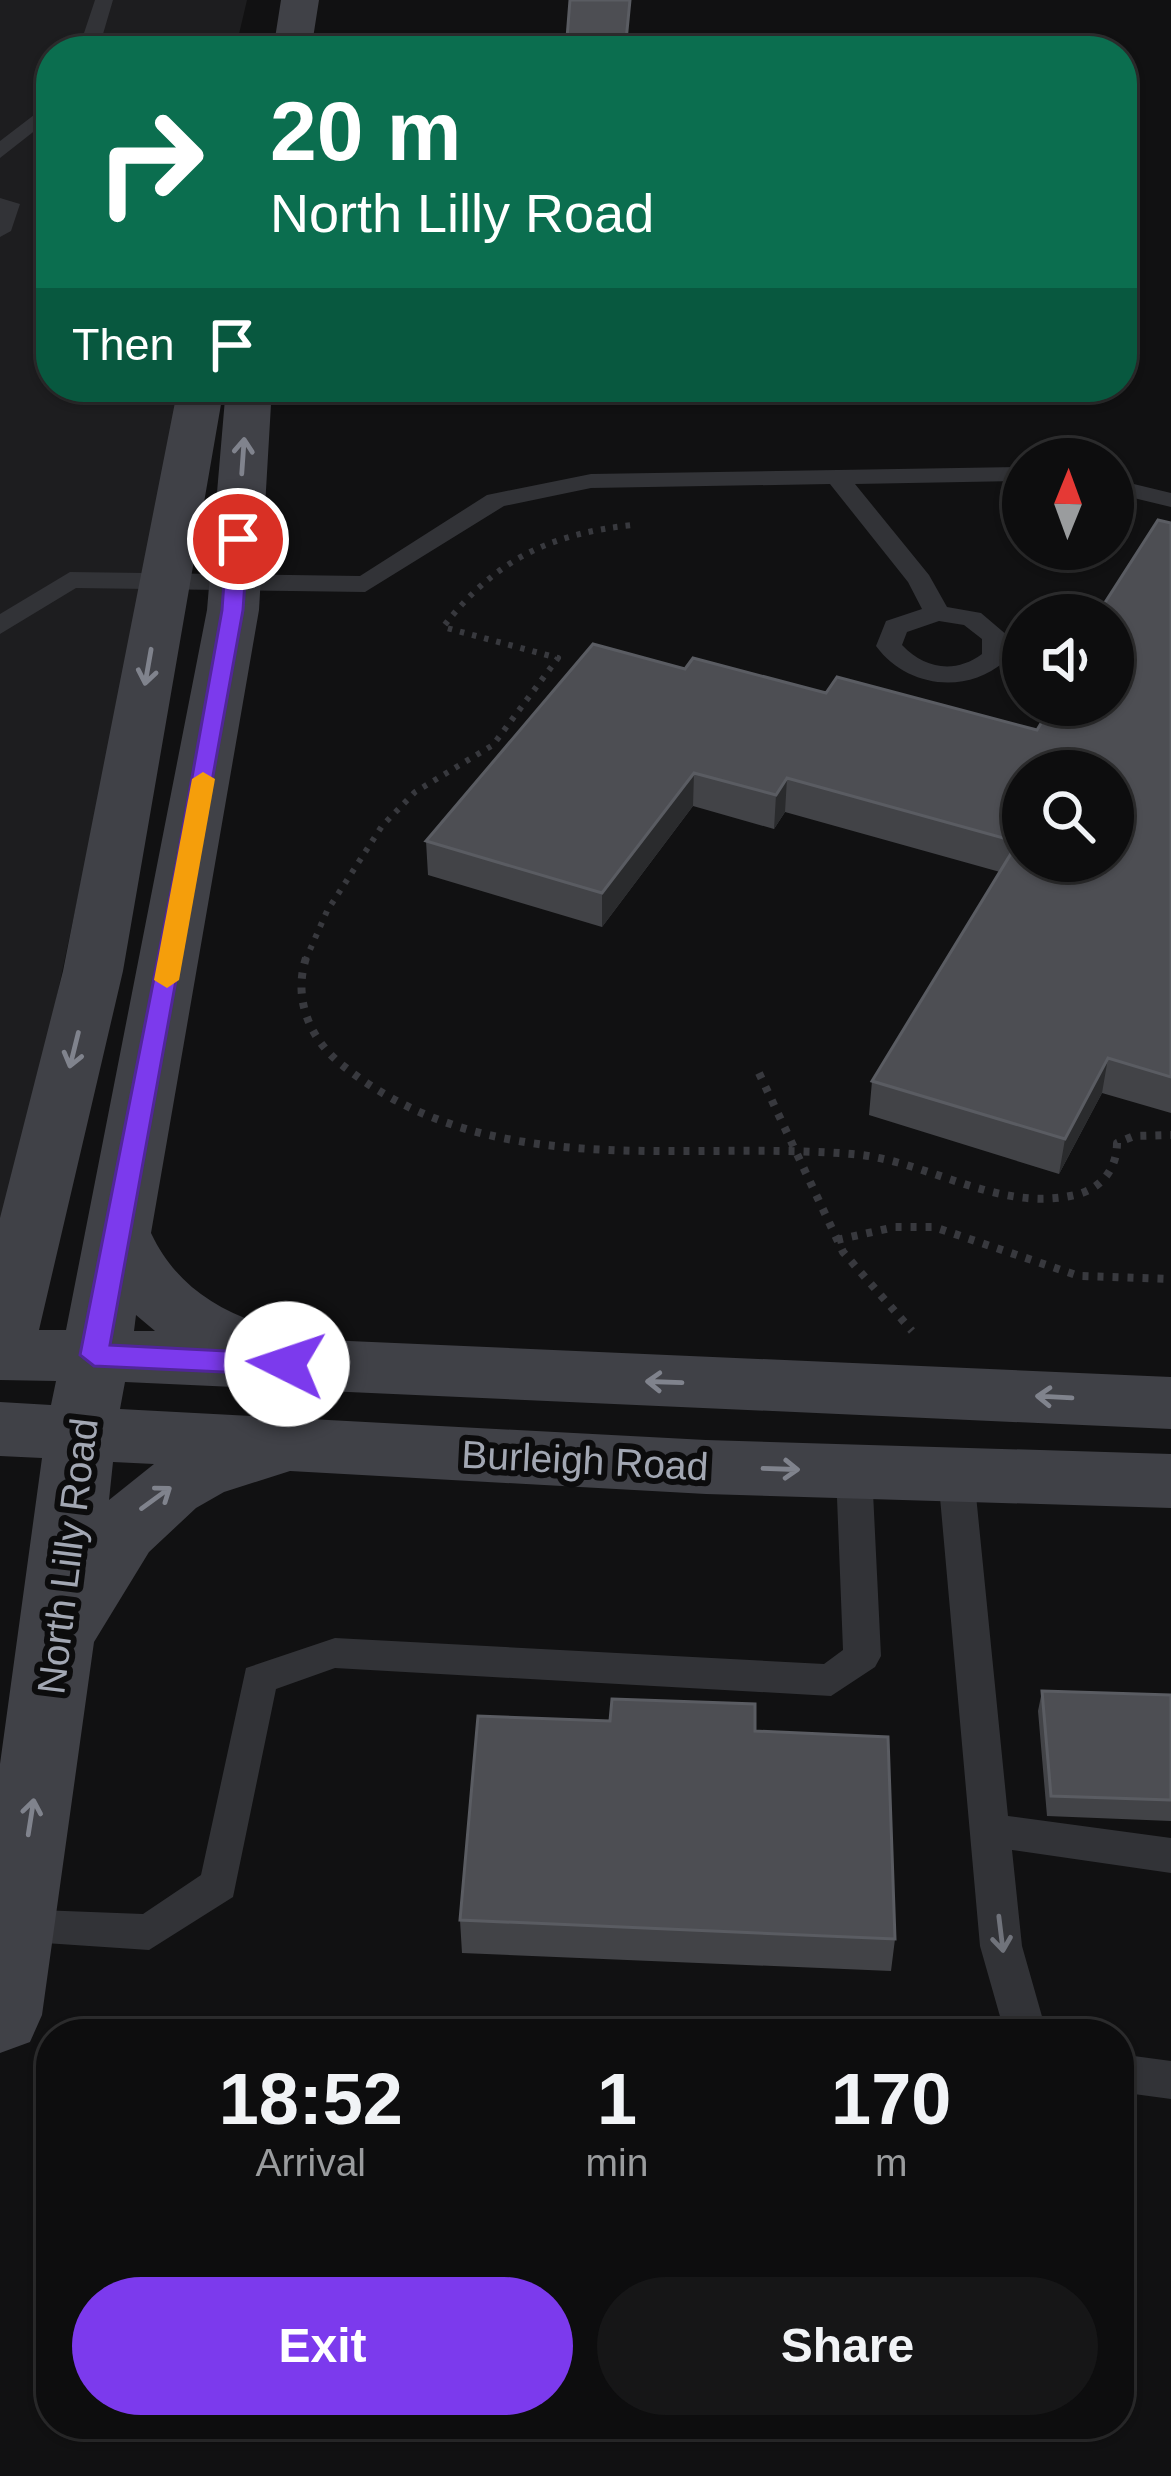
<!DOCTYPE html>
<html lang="en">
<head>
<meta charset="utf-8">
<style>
  body { margin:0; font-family:Helvetica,sans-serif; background:#161617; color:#f1f3f6; height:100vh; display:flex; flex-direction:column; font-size:45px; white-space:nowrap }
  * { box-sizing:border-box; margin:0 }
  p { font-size:39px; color:#9a9c9e }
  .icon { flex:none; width:66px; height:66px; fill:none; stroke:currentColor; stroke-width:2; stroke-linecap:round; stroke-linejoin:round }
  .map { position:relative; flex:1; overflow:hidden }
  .side { position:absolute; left:36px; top:2019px; width:1098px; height:420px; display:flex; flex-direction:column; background:#0d0d0e; border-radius:48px; box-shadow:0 3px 9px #0004,0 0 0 3px #2d2d2e }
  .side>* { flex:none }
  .banner { position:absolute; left:36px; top:36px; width:1101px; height:366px; border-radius:48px; box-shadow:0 3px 9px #0004,0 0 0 3px #2d2d2e; background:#0b6e4f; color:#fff; overflow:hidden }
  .needle { width:78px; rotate:1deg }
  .fabs { position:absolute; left:1002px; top:438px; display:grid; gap:24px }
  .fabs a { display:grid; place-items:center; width:132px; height:132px; border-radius:50%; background:#0d0d0e; box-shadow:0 3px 9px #0004,0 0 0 3px #2d2d2e; font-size:60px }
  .pin { position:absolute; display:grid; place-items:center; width:102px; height:102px; color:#fff; margin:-51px; border:6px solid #fff; border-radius:50%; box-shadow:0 3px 12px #0007 }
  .me { position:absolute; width:132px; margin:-66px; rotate:274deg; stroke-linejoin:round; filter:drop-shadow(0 0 9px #0008) }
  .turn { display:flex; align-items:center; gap:42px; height:252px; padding:0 36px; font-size:54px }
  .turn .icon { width:156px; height:156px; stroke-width:2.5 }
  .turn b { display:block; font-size:84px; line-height:102px }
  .then { display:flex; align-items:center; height:114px; padding:0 36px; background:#0003; gap:24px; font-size:45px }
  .eta { display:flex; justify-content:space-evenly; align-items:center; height:204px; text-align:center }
  .eta b { font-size:72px; font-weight:600; line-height:84px }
  .primary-button { display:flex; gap:24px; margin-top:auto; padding:24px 36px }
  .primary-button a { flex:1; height:138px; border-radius:72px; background:#7c3aed; color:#fff; font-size:48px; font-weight:600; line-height:138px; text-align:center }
  .primary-button a+a { background:#161617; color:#f1f3f6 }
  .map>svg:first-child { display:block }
  .built { fill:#1d1d1f }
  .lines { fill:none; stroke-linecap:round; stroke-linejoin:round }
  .path-far1 { stroke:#38393e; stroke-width:6; stroke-dasharray:4.5 8; stroke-linecap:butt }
  .path { stroke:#38393e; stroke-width:8; stroke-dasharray:6 9; stroke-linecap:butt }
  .lane { fill:#323337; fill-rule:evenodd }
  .secondary { fill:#404147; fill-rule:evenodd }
  .wall { fill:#424347 }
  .shaded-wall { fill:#2a2b2d }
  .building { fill:#4d4e53; stroke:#5a5c62; stroke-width:3; fill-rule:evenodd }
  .oneway { stroke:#80838d }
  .oneway2 { stroke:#70737b }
  .route { fill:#7c3aed; stroke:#51269a; stroke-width:3 }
  .slow { fill:#f59e0b }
  .labels { text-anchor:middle; stroke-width:12; stroke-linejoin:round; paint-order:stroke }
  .street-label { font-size:39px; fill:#a2a7b3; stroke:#0c0c0d }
</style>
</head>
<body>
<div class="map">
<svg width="1171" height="2476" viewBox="0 0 1171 2476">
  <rect width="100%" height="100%" fill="#111112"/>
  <path class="built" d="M0,0H247L235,51H51V387H186L14,1199L0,1240Z"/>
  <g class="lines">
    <path class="path-far1" d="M305,961L327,911L382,826L415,792L493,745L558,658L443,627C495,560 549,534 632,525"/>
    <path class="path" d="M306,958C293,998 309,1038 341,1064C489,1184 677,1140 852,1154C928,1160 997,1213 1075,1195C1101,1189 1117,1169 1117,1143L1134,1136L1171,1135
      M759,1073L843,1252L912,1331
      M837,1240L895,1227H934L1079,1276L1171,1279"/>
    <path class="lane" d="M95,0H113L98,51H78Z
      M51,102V118L0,158V141Z
      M0,198L20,204L11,231L0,237Z
      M1023,467V481L855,484L929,575L947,607L981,613L1008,636L1004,662C965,695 906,687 876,646L886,621L922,609L908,582L830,484L591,488L504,506L365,592L76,588L0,634V614L70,572L360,576L487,495L591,474ZM939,621L964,625L982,639V654C955,674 925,669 902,645L907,632Z
      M1113,479L1171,493V507L1113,493Z
      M854,1458L867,1462L872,1472L881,1656L875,1667L831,1696L335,1668L276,1689L233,1897L149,1950L0,1940V1914L13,1909L143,1914L201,1875L246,1668L335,1638L824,1664L843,1650L836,1472L841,1462Z
      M956,1461L969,1465L974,1475L1008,1816L1171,1838V1873L1012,1850L1022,1946L1047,2034H1005L980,1946L938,1475L943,1465Z
      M1119,2054L1171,2061V2099L1119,2092Z"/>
    <path class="secondary" d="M281,0H319L311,51H273Z
      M178,387H224L123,971L39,1330H66L207,610L226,387H272L259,610L151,1233C176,1286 219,1312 274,1328L280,1338L1171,1377V1429L125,1382L120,1409L706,1440L1171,1454V1508L706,1494L290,1471L224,1492L196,1508L149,1552L94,1642L42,2015L30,2042L0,2053V1764L42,1458L0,1456V1402L51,1405L56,1381L0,1380V1218L63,971ZM136,1315L155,1331H134ZM113,1462L154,1464L109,1500Z"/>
  </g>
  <path class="wall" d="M1171,523V1113L1102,1093L1059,1174L869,1115L872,1081L1000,872L785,812L774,829L693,806L602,927L428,875L426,841L685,669L1037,730Z
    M1042,1691L1171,1695V1821L1047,1816L1038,1711Z
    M755,1731L895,1939L891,1971L462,1953L460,1920Z"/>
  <path class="shaded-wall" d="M694,773L693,806L602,927V893Z
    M787,778L785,812L774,829L776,795Z
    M1108,1058L1102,1093L1059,1174L1065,1139Z"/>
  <path class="building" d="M570,0H630L625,51H566Z
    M1158,520L1171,523V1077L1108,1058L1065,1139L872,1081L1018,842L787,778L776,795L694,773L602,893L426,841L593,644L685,669L693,658L826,693L837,677L1037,730L1052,705H1113V615H1097ZM1023,771H1113V861H1023Z
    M1042,1691L1171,1695V1800L1051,1796Z
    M612,1699L755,1704V1731L888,1737L895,1939L460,1920L478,1716L610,1721Z"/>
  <defs><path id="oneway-shaft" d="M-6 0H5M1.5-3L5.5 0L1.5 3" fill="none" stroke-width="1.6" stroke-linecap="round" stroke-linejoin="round" transform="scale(3)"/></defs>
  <g class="oneway">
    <use href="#oneway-shaft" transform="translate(243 456) rotate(-86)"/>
    <use href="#oneway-shaft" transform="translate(148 667) rotate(100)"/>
    <use href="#oneway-shaft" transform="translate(74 1050) rotate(104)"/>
    <use href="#oneway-shaft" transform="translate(664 1382) rotate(-178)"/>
    <use href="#oneway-shaft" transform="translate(1054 1397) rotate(-177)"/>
    <use href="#oneway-shaft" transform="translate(781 1469) rotate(2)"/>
    <use href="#oneway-shaft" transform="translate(156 1498) rotate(-36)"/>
    <use href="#oneway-shaft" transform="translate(31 1817) rotate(-81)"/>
  </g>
  <use class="oneway2" href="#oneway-shaft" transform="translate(1001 1934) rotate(83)"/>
  <path class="route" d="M238,533L248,539L243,610L110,1345L287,1354L302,1364L287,1375L94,1366L80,1355L177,861L222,610L227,539Z"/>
  <path class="slow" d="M203,772L215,779L179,980L167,988L154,980L192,779Z"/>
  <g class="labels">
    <g class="street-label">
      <text transform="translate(585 1460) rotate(3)" y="14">Burleigh Road</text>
      <text transform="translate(67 1556) rotate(-83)" y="14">North Lilly Road</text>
    </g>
  </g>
</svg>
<div class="fabs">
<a><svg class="needle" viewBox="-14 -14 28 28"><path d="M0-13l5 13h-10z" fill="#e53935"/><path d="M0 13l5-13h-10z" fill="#9a9c9e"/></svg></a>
<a><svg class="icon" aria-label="sound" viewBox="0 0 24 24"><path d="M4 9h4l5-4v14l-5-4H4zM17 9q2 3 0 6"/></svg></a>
<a><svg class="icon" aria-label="search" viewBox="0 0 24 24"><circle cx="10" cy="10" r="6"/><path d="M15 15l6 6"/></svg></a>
</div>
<div class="pin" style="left:238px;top:539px;background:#d93025"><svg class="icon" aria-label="arrive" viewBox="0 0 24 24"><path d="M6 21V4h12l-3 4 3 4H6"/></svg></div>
<svg class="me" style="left:287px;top:1364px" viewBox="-20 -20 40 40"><circle r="19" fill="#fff"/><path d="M0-13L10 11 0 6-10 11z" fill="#7c3aed"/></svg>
<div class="banner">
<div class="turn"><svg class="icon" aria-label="right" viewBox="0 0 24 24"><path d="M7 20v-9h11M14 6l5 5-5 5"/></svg><div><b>20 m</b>North Lilly Road</div></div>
<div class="then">Then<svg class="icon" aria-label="arrive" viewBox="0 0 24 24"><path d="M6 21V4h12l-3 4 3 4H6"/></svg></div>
</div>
<section class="side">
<div class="eta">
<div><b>18:52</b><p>Arrival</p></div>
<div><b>1</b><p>min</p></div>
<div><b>170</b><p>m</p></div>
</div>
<div class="primary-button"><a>Exit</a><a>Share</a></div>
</section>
</div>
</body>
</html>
